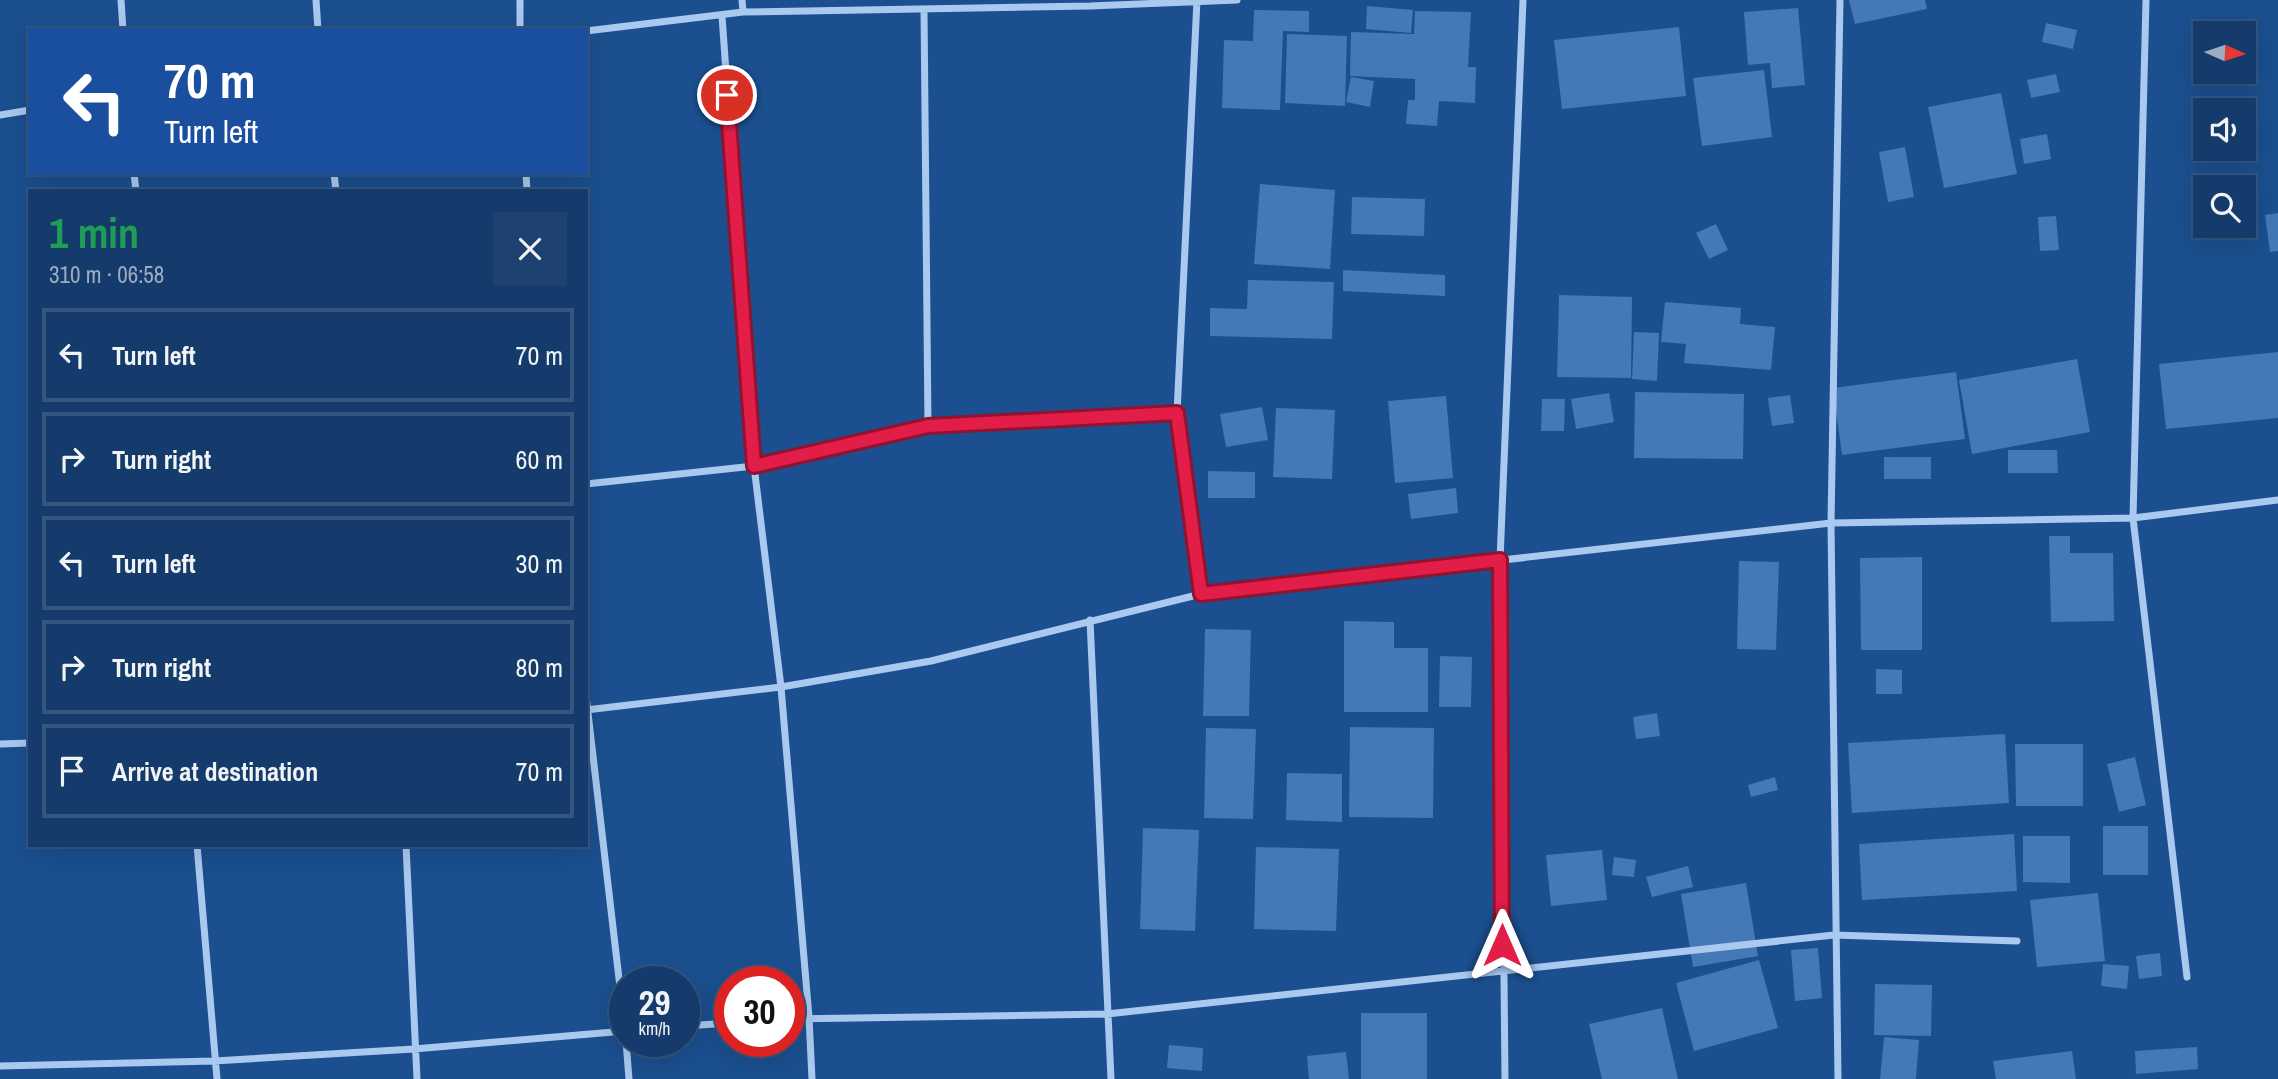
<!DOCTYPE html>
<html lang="en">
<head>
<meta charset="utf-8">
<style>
  body { margin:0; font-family:"Archivo Narrow",sans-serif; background:#1d4271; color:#f1f3f6; height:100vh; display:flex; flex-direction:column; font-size:26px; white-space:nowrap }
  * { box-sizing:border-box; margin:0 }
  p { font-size:23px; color:#9dadc1 }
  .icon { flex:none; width:38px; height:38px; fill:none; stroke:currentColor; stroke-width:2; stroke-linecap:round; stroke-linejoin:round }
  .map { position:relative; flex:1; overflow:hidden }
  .details { position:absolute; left:28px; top:189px; width:560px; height:658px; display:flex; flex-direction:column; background:#143b6b; border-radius:0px; box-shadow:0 7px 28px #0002,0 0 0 2px #33557e }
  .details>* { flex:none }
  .top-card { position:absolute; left:28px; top:28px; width:560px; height:147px; border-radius:0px; box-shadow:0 7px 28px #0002,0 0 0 2px #33557e; background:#1a4fa0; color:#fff; overflow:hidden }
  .needle { width:46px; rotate:93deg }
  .controls { position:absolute; left:2193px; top:21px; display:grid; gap:14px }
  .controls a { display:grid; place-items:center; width:63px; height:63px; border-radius:0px; background:#143b6b; box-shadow:0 7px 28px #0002,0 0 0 2px #33557e; font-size:35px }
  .speed { position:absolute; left:609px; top:966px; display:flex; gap:14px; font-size:35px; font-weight:700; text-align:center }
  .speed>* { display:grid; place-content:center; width:91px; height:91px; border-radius:50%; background:#143b6b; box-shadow:0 7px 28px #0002,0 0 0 2px #33557e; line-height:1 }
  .speed small { font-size:18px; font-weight:400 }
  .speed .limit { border:10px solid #d22; background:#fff; color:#111 }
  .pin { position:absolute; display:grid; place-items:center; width:60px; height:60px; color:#fff; margin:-30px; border:4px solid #fff; border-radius:50%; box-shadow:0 2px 7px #0007 }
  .me { position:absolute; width:77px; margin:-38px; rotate:0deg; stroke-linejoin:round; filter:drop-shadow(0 0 5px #0008) }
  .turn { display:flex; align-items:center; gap:24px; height:147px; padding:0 21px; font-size:32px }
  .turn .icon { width:91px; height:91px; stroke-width:2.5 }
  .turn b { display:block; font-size:49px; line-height:60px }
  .round { display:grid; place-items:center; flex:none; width:74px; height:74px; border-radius:0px; background:#1d4271 }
  .summary { display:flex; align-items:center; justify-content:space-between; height:119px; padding:0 21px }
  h1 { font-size:42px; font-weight:700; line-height:52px; color:#1e9e55 }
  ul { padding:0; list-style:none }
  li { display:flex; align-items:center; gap:21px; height:94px; margin:0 14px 10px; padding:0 7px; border:4px solid #33557e; border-radius:0px }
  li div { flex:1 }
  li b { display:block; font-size:26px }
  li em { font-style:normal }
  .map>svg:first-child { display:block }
  .building { fill:#4478b7 }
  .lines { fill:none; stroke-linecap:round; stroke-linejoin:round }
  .street { stroke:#a9c9ee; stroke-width:7 }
  .route-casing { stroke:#92132f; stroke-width:18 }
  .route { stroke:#e11d48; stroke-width:12 }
</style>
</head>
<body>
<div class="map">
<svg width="2278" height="1079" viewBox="0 0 2278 1079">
  <rect width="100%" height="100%" fill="#1b4f8f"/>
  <path class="building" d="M1849,0H1925L1927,9L1855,24Z
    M1367,6L1413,10L1411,33L1366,29Z
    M1798,8L1805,85L1772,88L1770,63L1748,65L1744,12Z
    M1254,10L1309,11V32L1283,31L1280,110L1222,108L1224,40L1253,41Z
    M1415,11L1471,12L1468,67H1476L1475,103L1439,101L1437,126L1406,124L1408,100H1415V79L1350,76L1351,32L1414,34Z
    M2046,23L2077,30L2073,49L2042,42Z
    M1679,27L1686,96L1562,109L1554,40Z
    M1287,34L1347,36L1345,106L1285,103Z
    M1764,70L1772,137L1702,146L1693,78Z
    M2056,74L2060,92L2031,98L2027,80Z
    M1351,77L1374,81L1370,107L1346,102Z
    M2001,93L2017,174L1944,188L1928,107Z
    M2047,134L2051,159L2024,164L2020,139Z
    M1905,147L1914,197L1888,202L1879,152Z
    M1260,184L1335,190L1330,269L1254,264Z
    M1352,197L1425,199L1424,236L1351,234Z
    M2278,213V251L2270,252L2265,215Z
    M2056,216L2059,250L2040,251L2038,217Z
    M1716,224L1728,250L1709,259L1696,233Z
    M1343,270L1445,275V296L1343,291Z
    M1248,280L1334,282L1332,339L1210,336V308L1247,309Z
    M1559,295L1632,297L1631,378L1557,377Z
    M1665,302L1741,308L1740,324L1775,327L1771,370L1684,363L1686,344L1661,342Z
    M1634,332L1659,333L1657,381L1632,379Z
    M2278,352V418L2166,429L2159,364Z
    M2077,359L2090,432L1972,454L1959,380Z
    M1956,372L1965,439L1842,455L1833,388Z
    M1635,392L1744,394L1743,459L1634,458Z
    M1609,393L1614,422L1576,429L1571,399Z
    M1790,395L1794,423L1772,426L1768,398Z
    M1446,396L1453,478L1395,483L1388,401Z
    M1542,399H1565L1564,431H1541Z
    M1262,407L1268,440L1226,447L1220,414Z
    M1276,408L1335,410L1332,479L1273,477Z
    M2008,450H2057L2058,473H2008Z
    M1884,457H1931V479H1884Z
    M1208,471L1255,472V498H1208Z
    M1456,488L1458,513L1411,519L1408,494Z
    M2049,536H2070V553H2113L2114,621L2051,622Z
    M1922,557V650H1861L1860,558Z
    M1739,561L1779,562L1776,650L1737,649Z
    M1344,621L1394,622V648H1428V712H1344Z
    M1205,629L1251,630L1249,716H1203Z
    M1440,656L1472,657L1471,707H1439Z
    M1876,669L1902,670V694H1876Z
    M1657,713L1660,736L1636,739L1633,717Z
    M1350,727L1434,728L1433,818L1349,817Z
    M1206,728L1256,729L1253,819L1204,818Z
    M2005,734L2009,803L1852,813L1848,743Z
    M2015,744H2083V806H2016Z
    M2135,757L2146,805L2119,812L2107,764Z
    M1287,773L1342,774V822L1286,820Z
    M1775,777L1778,790L1751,797L1748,785Z
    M2103,826H2148V875H2103Z
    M1143,828L1199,830L1195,931L1140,929Z
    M2014,834L2017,891L1862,900L1859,844Z
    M2023,836H2070V883L2023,882Z
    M1256,847L1339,849L1336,931L1254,929Z
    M1602,850L1607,900L1551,906L1546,855Z
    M1614,857L1636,860L1634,877L1612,875Z
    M1688,866L1693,887L1652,897L1646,877Z
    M1746,883L1758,956L1693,967L1681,894Z
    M2098,893L2105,961L2037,967L2030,900Z
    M1818,948L1822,998L1795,1001L1791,950Z
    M2160,953L2162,976L2139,979L2136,956Z
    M1759,960L1778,1028L1694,1051L1676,983Z
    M2103,964L2129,966L2127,989L2101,986Z
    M1875,984L1932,985L1931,1036L1874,1035Z
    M1662,1008L1678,1079H1602L1589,1024Z
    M1361,1013H1427V1079H1361Z
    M1884,1037L1919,1040L1916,1079H1880Z
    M1169,1045L1203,1048L1202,1071L1167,1068Z
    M2197,1047L2198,1069L2136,1074L2135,1051Z
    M2072,1051L2076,1079H1996L1993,1061Z
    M1346,1052L1349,1079H1309L1307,1056Z"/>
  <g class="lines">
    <path class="street" d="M121,0L123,30
      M316,0L318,30
      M520,0V30
      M742,0L743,12
      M1197,0L1177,413L1201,594
      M2146,0L2133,518L2187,977
      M924,9L928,426
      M722,16L754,466L781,687L809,1017L812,1079
      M586,31L743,12L1090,6L1237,0
      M0,115L30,110
      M134,173L136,191
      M334,173L336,191
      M526,173L527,191
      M586,484L754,466L928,426L1177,413
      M1090,620L1111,1079
      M586,696L625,1030
      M586,710L781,687L931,661L1201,594L1831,523L2133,518L2278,500
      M0,744L30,743
      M197,845L217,1079
      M406,845L417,1079
      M789,1019L1107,1014L1834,935L2017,941
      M684,1026L730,1023
      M626,1041L629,1079
      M0,1066L214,1061L414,1049L625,1031
      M1505,1079L1500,560L1523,0
      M1838,1079L1831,523L1840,0"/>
  </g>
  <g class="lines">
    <defs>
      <path id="route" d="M727,95L754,466L928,426L1177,413L1201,594L1500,560L1502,945"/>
    </defs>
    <use href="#route" class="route-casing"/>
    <use href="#route" class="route"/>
  </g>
</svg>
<div class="controls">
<a><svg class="needle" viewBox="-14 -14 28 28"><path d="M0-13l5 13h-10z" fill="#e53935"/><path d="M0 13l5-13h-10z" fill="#9dadc1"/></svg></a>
<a><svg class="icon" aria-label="sound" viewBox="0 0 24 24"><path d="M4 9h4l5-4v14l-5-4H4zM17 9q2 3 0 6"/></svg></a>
<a><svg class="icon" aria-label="search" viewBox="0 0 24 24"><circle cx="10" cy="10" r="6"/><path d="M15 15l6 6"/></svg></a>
</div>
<div class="speed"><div>29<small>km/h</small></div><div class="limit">30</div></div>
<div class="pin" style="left:727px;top:95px;background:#d93025"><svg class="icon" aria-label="arrive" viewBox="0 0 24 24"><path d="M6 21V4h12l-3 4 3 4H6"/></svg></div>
<svg class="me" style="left:1502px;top:945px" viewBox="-20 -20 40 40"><path d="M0-17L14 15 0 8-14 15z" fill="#e11d48" stroke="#fff" stroke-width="4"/></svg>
<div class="top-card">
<div class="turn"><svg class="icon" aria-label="left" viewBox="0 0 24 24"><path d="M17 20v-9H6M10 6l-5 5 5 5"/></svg><div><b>70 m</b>Turn left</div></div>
</div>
<section class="details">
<div class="summary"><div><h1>1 min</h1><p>310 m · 06:58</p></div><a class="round"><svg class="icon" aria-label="close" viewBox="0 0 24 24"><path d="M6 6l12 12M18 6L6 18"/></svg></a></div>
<ul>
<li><svg class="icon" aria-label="left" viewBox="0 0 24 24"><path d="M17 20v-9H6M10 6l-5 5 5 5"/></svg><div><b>Turn left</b></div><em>70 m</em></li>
<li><svg class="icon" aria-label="right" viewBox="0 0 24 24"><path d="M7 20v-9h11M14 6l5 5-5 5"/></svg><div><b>Turn right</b></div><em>60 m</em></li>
<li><svg class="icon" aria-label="left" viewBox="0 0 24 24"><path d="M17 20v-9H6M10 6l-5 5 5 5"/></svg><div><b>Turn left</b></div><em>30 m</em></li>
<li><svg class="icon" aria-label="right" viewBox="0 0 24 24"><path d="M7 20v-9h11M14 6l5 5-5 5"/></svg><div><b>Turn right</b></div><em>80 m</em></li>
<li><svg class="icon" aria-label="arrive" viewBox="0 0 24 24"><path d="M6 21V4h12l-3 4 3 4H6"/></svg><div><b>Arrive at destination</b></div><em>70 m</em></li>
</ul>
</section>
</div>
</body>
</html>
